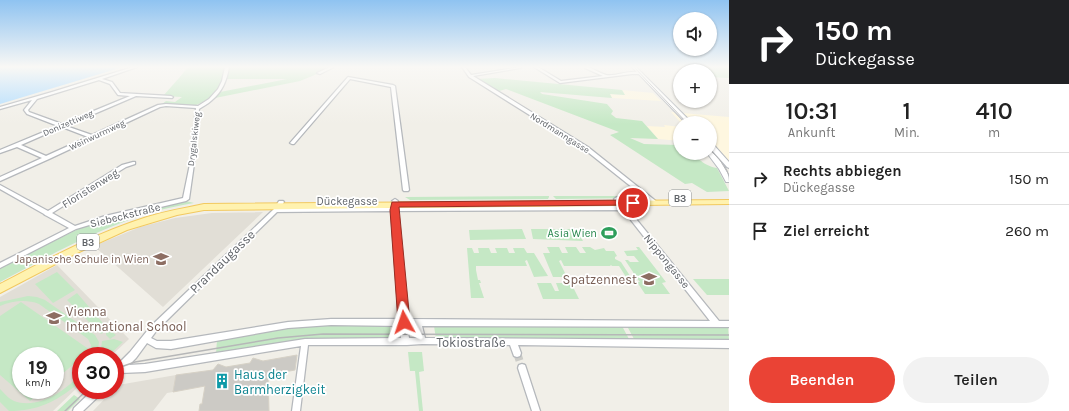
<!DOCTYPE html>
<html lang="de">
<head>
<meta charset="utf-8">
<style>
  body { margin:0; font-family:Karla,sans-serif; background:#f2f2f2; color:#222; height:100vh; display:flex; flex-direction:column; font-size:15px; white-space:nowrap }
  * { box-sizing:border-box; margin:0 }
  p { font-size:13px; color:#767676 }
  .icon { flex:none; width:22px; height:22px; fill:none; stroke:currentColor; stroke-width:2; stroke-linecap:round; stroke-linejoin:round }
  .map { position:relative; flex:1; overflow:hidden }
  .details { display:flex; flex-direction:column; background:#fff; width:340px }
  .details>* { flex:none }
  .guide { background:#202124; color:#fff; overflow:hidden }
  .fabs { position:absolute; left:673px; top:12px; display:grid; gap:8px }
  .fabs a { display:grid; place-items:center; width:44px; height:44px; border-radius:50%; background:#fff; box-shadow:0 1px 3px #0004; font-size:20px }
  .speed { position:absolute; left:12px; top:347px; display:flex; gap:8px; font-size:20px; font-weight:700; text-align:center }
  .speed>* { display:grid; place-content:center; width:52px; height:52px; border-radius:50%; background:#fff; box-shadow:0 1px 3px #0004; line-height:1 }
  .speed small { font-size:10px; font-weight:400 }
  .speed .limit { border:6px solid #d22; background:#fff; color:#111 }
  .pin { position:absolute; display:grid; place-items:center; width:34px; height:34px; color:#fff; margin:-17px; border:2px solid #fff; border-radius:50%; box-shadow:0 1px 4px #0007 }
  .me { position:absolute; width:44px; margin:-22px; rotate:355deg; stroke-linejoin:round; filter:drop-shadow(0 0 3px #0008) }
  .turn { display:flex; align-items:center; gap:14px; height:84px; padding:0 20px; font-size:18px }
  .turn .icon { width:52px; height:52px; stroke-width:2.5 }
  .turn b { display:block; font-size:28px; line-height:34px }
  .eta { display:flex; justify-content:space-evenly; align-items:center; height:68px; text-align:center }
  .eta b { font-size:24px; font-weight:600; line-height:28px }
  .cta { display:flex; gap:8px; margin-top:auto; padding:8px 20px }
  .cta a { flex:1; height:46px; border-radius:24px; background:#ea4335; color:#fff; font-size:16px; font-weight:600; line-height:46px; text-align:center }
  .cta a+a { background:#f2f2f2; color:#222 }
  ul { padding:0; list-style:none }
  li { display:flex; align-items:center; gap:12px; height:52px; padding:0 20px; border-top:1px solid #e0e0e0 }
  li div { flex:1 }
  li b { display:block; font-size:15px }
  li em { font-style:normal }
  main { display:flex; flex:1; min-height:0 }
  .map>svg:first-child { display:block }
  .commercial { fill:#fef7e0 }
  .education { fill:#e1ded6; fill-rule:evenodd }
  .green { fill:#c5e8c5 }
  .water { fill:#aadaff }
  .building { fill:#cccac5; stroke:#d6d1c6 }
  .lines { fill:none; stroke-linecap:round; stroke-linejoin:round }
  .street-tunnel { stroke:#ccccc8; stroke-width:8; stroke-dasharray:8 4; stroke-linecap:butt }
  .street-casing { stroke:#b5b8bc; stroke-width:2.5 }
  .secondary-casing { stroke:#b6babf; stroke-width:2 }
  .primary-casing { stroke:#f2c960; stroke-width:2 }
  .street { fill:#fff; fill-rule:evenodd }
  .secondary { fill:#fff; fill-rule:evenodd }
  .primary { fill:#fff2af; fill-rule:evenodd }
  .tram-far1 { stroke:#b6b7b8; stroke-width:1 }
  .tram { stroke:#b6b7b8; stroke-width:1.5 }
  .route { fill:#ea4335; stroke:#982c22 }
  .labels { text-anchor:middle; stroke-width:3.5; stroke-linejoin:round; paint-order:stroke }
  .far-street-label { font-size:9px; fill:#5f6368; stroke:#fff }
  .shield { fill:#fff; stroke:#8f9295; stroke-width:1 }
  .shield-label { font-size:10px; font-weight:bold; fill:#5f6368 }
  .street-label { font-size:11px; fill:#5f6368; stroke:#fff }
  .leisure-label { font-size:11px; fill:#27864d; stroke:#fff; text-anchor:end }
  .education-label { font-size:11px; fill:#785e54; stroke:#fff; text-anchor:end }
  .near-street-label { font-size:13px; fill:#5f6368; stroke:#fff }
  .near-education-label { font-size:13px; fill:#785e54; stroke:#fff; text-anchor:end }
  .near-culture-label { font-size:13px; fill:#0d838f; stroke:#fff; text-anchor:start }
</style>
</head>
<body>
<main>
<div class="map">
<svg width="729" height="411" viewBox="0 0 729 411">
  <rect width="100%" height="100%" fill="#f1efe8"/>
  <path class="commercial" d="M622,90L653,93L661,101L612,98L610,94L625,95Z
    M671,112L729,117V166L710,148V123H681Z
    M664,125L680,127V141L658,139L647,126L665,127Z"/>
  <path class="education" d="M263,212L163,307L94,246L140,227L175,218L212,213Z
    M57,265L129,339L111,356H81V384L53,411H0V297ZM21,356H55V390H21Z
    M176,375L173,392L167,393L153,411H93L118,385Z"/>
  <path class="green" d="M188,67H225L222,83L216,92L207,100L194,106L162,104L166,101L175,102L182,97L163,96L179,78Z
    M229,67H334L300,81L215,98L220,92L287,79H227Z
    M689,67H729V78L710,77V71H700L698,69Z
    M495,78L622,90L625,95L610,94L612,98L540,92L542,94L607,104L613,111L611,114L616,118L642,121L658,139L630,138L644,144L678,145L680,147V153C698,153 701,166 717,168L729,191L707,192L692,183L685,184L610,135L619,132L506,89L496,92L476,79Z
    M553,196H644L641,198L556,199Z
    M405,197L549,196V197L548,199L410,200Z
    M186,201L194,203C123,214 62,249 0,282V268L76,230L88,225Z
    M522,229L526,239L470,240L469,230Z
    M531,229H576L583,241L533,239Z
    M547,247H559L562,253H568L565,247H576L580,253H586L582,247H590L595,250L604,248L606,251H614L617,256L615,257V259L621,262L632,279L626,277L619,266H612L611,265L610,266H564L561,260L559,261L567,277H553L543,253H550Z
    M636,247H639L666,282L662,283L670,294H645L637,282H640L634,275L633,272L625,260H628L630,262H639L634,256H627L624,251L638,250Z
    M467,248H472L474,253H479L478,248H489L491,253H497L495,248H507L509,253H515L513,248H524L527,253H534L548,276L534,277L527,260L525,261L527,266H476V270L478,280H480L481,283H479L484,298H471Z
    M57,272L75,290L53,303L35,284Z
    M693,279H729V295H707Z
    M537,283H551L555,291H559L556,283H571L579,299H543Z
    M77,293L108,329L116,335L110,339L106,335V331L101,334L67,300Z
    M28,296L37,297L45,300L95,335L99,342L97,356H90L91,345L88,339L39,304C26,299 13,301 0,306V302Z
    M21,302L90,350L83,356H81V358L55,380V356H21V390H43L30,401L0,375V316Z
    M321,325H390V338L301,339L216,354L217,340L300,326Z
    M434,326H622L629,339H436Z
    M627,326L728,327L729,340L634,339Z
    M114,339L123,342L108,356H100L102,341Z
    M408,352H422L424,371L419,372L423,411H419L415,371H410Z
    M81,373V381L78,384C55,402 38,411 9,411L0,402V389C4,393 9,399 14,401C38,410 67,390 81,373Z
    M74,395L80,399L68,411H57Z"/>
  <path class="water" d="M0,67H123L0,104Z"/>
  <path class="building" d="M297,355L295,370L268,375L269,411H199L200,404H202L205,386L173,392L176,375L213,370L218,364L226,367L250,363L253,358L263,361Z"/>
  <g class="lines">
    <path class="street-tunnel" d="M517,353L522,368"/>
    <defs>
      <path id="street" d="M133,67H137L102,79L112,82L120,93L171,96L173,97L172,98L136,96L66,126L92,135L158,105L166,104L198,106L209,99L218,89L222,81L225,67H229C227,80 222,92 212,100C208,104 203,106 199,109L194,164L189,199L186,201L106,220L76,229L0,268V263L69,228L47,216L45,215L44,214L0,189V185L48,211L122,165L133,162H135V164L126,167L52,213L75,226L105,216L183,198L190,164L196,108L166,106L160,107L49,159L0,181V177L42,158L17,147L0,153V150L58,126L27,114L24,110L32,100L0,109V107L52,92ZM99,80L110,84L118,95L130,96L62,124L29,112L28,110L37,99ZM62,127L88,137L46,156L21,145Z
        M330,67H334L320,74L317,73Z
        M462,67H465L471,75L521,67L520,68L473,76L588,147L657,202L658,203L657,204H653L584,149L469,77Z
        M534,67H538L561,81L603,76L585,68V67H588C593,69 600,73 606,75C616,77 630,69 642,73L640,74H632L560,83Z
        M348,77L393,85L395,86L409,190L408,191H404L403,190L391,87L350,79L294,144H292L290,143Z
        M617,197L619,198L719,321H729V327L422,326L425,338L729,340V348L518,345L521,353L520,356L517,357L514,356L510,345L422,344L407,345H308L300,411H292L301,346L145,372L121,373L118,376L115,377V367L130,352L151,326L274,209L279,201H283L284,202L280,208H392V201L395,199L398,201L397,208L620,206L614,199ZM623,210L710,321L407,319L397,211ZM391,211L399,319H331L288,322L171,341H157L151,338L157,330L277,212ZM331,325L400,326L401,338L305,339L145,364L129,365L136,358L147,343L156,348L171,349L288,328ZM407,326H414L417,338H409Z
        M522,364L525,365L526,368L540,411H532L518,368L519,365Z
        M93,390H103L102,393L83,411H73L74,408Z"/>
      <path id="secondary" d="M632,67H636L692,123H686Z
        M710,142L712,143L729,162V168L727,167L710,148Z
        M710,151L712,152C720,161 729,169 729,182H726L719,169L707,153H710Z"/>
      <path id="primary" d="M729,200V204L204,210L177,215L127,230L77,253L0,293V284C48,259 96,233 147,217C166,211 185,208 204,204Z"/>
    </defs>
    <use href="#street" class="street-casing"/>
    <use href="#secondary" class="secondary-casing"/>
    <use href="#primary" class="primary-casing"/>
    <use href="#street" class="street"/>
    <use href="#secondary" class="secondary"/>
    <use href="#primary" class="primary"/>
    <path class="tram-far1" d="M634,67L687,123
      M710,150L720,160L729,175"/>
    <path class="tram" d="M115,369L135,362L278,338L323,334L729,335
      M65,411L87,390"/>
  </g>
  <linearGradient id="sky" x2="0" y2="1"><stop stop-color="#8fc3f1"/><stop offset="0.54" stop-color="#f9f8f5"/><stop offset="1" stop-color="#f9f8f5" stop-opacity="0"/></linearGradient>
  <rect width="729" height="124" fill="url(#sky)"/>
  <path class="route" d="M633,200L638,203L636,205L399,207L410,322L408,325L404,327L400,325L398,322L390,210L392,202Z"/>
  <defs>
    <symbol id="stadium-bare" viewBox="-9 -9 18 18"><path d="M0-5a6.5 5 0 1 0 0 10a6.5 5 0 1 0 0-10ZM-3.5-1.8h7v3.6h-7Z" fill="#2e9e5b" stroke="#fff" stroke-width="2.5" paint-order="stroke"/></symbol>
    <symbol id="school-bare" viewBox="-9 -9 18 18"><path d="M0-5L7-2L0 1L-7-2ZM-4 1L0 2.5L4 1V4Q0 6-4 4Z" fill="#8d6e63" stroke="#fff" stroke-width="2.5" paint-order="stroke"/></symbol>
    <symbol id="building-bare" viewBox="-9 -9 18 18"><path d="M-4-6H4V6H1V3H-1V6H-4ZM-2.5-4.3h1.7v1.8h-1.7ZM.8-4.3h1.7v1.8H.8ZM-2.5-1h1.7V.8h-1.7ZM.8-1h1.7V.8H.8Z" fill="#0f9aa8" stroke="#fff" stroke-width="2.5" paint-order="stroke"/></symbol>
  </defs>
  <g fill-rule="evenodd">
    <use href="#stadium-bare" x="598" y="222" width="22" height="22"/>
    <use href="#school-bare" x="150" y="248" width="22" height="22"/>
    <use href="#school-bare" x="638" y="268" width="22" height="22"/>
    <use href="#school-bare" x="43" y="307" width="22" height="22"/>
    <use href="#building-bare" x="211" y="370" width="22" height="22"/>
  </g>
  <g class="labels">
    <g class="far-street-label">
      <text transform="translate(68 123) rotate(-23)" y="3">Donizettiweg</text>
      <text transform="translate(560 133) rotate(32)" y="3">Nordmanngasse</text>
      <text transform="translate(97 135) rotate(-25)" y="3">Weinwurmweg</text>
      <text transform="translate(194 139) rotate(-83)" y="3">Drygalskiweg</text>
    </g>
    <g class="shield">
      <rect x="669" y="190" width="22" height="16" rx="3"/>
      <rect x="77" y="234" width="22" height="16" rx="3"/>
    </g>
    <g class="shield-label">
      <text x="680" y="202">B3</text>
      <text x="88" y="246">B3</text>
    </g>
    <g class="street-label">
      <text transform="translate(90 188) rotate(-32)" y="4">Floristenweg</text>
      <text x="347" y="205">Dückegasse</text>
      <text transform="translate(125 215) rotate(-14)" y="4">Siebeckstraße</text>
      <text transform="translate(667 261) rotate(51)" y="4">Nippongasse</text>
    </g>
    <g class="leisure-label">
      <text x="597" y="237">Asia Wien</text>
    </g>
    <g class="education-label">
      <text x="149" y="263">Japanische Schule in Wien</text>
    </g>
    <g class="near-street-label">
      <text transform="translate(222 261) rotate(-44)" y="5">Prandaugasse</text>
      <text x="471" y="347">Tokiostraße</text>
    </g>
    <g class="near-education-label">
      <text x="637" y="284">Spatzennest</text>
      <text x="66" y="316" text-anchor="start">Vienna<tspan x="66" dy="15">International School</tspan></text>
    </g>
    <g class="near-culture-label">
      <text x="234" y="379">Haus der<tspan x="234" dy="15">Barmherzigkeit</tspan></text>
    </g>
  </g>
</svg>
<div class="fabs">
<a><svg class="icon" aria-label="sound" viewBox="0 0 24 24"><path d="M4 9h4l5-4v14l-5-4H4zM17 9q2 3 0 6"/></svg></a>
<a>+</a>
<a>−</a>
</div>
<div class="speed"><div>19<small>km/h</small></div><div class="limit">30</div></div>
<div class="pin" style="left:633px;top:203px;background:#d93025"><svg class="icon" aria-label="arrive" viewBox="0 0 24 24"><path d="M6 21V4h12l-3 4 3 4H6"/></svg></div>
<svg class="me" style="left:404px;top:322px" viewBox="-20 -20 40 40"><path d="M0-17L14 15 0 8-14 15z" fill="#ea4335" stroke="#fff" stroke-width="4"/></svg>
</div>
<section class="details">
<div class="guide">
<div class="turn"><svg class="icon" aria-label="right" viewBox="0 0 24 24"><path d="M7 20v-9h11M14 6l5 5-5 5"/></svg><div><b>150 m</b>Dückegasse</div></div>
</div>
<div class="eta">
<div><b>10:31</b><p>Ankunft</p></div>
<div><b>1</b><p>Min.</p></div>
<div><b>410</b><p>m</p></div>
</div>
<ul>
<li><svg class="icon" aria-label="right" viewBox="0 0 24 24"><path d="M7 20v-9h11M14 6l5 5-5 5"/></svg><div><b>Rechts abbiegen</b><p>Dückegasse</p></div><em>150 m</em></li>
<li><svg class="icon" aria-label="arrive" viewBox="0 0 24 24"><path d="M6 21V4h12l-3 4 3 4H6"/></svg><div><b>Ziel erreicht</b></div><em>260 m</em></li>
</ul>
<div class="cta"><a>Beenden</a><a>Teilen</a></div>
</section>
</main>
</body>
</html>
